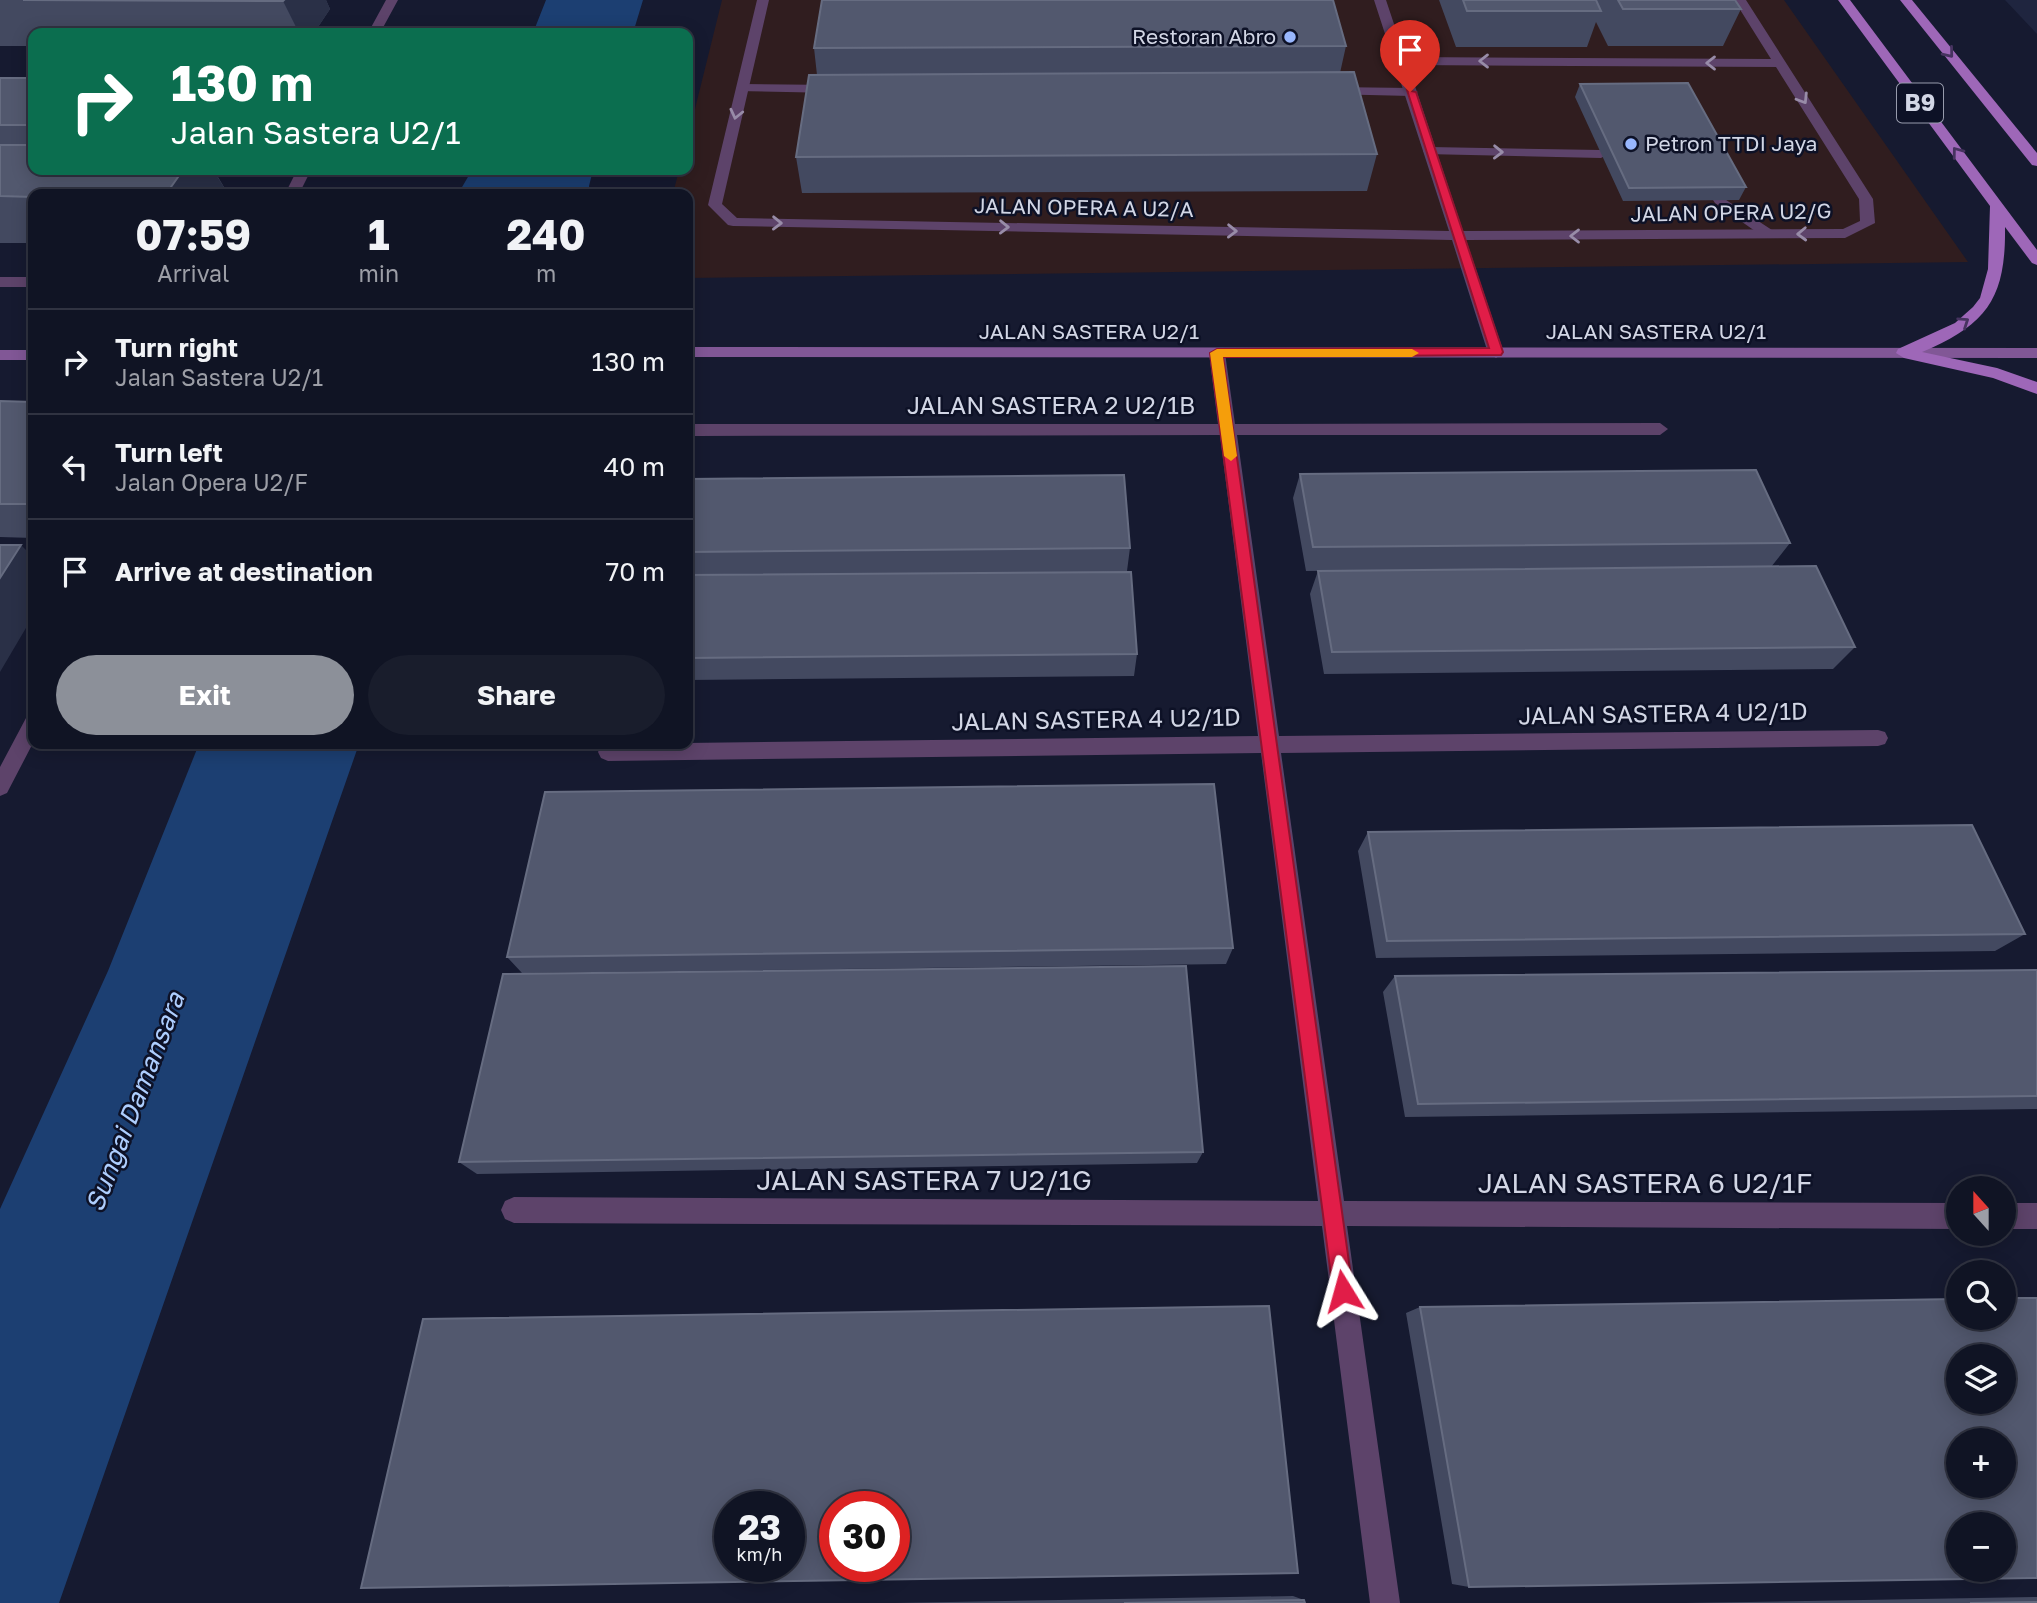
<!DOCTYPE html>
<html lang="en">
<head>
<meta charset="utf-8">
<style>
  body { margin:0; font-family:"Golos Text",sans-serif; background:#191d2c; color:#f1f3f6; height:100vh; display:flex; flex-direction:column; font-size:26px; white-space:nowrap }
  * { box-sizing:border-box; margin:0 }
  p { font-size:23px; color:#9c9ea6 }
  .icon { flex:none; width:38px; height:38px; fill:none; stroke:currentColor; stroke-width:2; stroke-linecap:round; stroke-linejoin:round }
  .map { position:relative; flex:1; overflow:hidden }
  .drawer { position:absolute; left:28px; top:189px; width:665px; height:560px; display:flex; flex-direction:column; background:#101424; border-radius:14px; box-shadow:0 4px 18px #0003,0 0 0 2px #303341 }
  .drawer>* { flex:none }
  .top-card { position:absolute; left:28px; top:28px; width:665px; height:147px; border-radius:14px; box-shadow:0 4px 18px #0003,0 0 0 2px #303341; background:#0b6e4f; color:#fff; overflow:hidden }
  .needle { width:46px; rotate:339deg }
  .buttons { position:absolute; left:1946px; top:1176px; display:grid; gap:14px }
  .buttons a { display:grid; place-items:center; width:70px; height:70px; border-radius:50%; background:#101424; box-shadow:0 4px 18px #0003,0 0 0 2px #303341; font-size:35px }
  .speed { position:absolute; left:714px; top:1491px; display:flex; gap:14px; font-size:35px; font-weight:700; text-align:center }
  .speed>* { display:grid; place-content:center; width:91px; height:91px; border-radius:50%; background:#101424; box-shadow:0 4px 18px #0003,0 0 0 2px #303341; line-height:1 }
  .speed small { font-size:18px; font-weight:400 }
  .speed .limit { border:10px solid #d22; background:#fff; color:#111 }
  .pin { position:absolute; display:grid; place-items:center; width:60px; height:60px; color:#fff; margin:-72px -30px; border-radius:50% 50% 50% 0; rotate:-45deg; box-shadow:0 0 7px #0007 }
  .pin .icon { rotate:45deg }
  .me { position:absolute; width:77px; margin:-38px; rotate:352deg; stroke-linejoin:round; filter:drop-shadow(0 0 5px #0008) }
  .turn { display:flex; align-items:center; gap:24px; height:147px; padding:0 28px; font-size:32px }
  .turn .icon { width:91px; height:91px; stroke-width:2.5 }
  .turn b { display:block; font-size:49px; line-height:60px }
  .eta { display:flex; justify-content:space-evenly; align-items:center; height:119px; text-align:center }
  .eta b { font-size:42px; font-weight:700; line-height:49px }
  .button { display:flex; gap:14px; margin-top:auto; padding:14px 28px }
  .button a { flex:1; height:80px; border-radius:42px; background:#8c9099; color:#fff; font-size:28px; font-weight:700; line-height:80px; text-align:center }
  .button a+a { background:#191d2c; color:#f1f3f6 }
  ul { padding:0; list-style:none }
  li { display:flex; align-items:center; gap:21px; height:105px; padding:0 28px; border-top:2px solid #303341 }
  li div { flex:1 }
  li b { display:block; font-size:26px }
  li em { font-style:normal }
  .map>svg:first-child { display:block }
  .commercial { fill:#301d1f }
  .built { fill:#1f253f }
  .water { fill:#1c3f72 }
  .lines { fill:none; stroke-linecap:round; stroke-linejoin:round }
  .lane { fill:#5d436a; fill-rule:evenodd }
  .street { fill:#5d436a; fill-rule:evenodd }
  .secondary { fill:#815796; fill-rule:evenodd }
  .primary { fill:#9e67b8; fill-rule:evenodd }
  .wall { fill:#434960 }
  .shaded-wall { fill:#2a3047 }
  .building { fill:#52586e; stroke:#666c81; stroke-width:2; fill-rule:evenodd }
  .oneway { stroke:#473360 }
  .oneway2 { stroke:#988ca8 }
  .route { fill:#e11d48; stroke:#92132f; stroke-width:2 }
  .slow { fill:#f59e0b }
  .poi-dot { fill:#98b6fd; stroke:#0d1126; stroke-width:2.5 }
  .labels { text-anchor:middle; stroke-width:5; stroke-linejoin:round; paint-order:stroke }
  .far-poi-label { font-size:21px; fill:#d2d6e5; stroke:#0d1126; text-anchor:end }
  .far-street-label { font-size:21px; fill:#d2d6e5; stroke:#0d1126 }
  .shield { fill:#0d1126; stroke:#979bac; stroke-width:2 }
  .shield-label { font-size:23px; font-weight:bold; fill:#d2d6e5 }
  .street-label { font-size:24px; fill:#d2d6e5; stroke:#0d1126 }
  .water-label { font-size:26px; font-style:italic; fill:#aecefe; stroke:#0d1126 }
  .near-street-label { font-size:28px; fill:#d2d6e5; stroke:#0d1126 }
</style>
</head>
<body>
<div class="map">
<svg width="2037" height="1603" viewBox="0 0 2037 1603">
  <rect width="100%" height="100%" fill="#161a30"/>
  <path class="commercial" d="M722,0H1784L1968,262L688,278V194H673L679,170H688V137Z"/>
  <path class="built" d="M2005,0H2037V34Z"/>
  <path class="water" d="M546,0H643L633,33H533Z
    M472,170H593L589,186L590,194H458Z
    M199,744H359L59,1603H0V1209L108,971Z"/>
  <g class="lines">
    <path class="lane" d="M742,84L835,85L842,89L835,93L737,91V85Z
      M1332,87L1411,88L1418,92L1411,96L1327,94L1325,91Z
      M1430,147L1601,150L1608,154L1601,158L1425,154L1423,151Z
      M1720,196L1775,232L1777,235L1775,238H1765L1715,203L1713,200L1715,197Z"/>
    <path class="street" d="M386,0H398L380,33H368Z
      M757,0H769L722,204L737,218L1449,231L1374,0H1386L1405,57L1771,59L1734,0H1746L1873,199L1875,223L1845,238L1466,240L1504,353L1496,358L1488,353L1452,240L733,226L728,225L708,205ZM1408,65L1776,67L1859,199L1860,221L1843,229L1463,231Z
      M297,170H311L299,194H285Z
      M0,277H33V287H0Z
      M1217,348L1225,353L1235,424L1660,423L1668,429L1660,435H1237L1279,736L1878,730L1885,732L1888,738L1885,744L1878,746L1281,753L1344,1201L1958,1203V1229L1347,1226L1400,1603H1370L1322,1226L514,1223L505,1219L501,1210L505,1201L514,1197L1318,1201L1261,753L608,761L601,758L598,752L601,746L607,744L1258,736L1220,435L695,436L688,432L689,426L695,424H1218L1209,353Z
      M33,716V743L7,793L0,796V767L26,718Z
      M2004,1203H2037V1229H2004Z"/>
    <path class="secondary" d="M688,347L2037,348V358L688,357Z
      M0,350H33V360H0Z"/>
    <path class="primary" d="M1838,0H1850L2037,250V265L2032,263L2005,227C2006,298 1987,325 1922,352L1997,368L2037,382V394L1993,378L1904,358L1896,353L1898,349L1955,323L1973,307L1980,298L1988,269L1990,206Z
      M1900,0H1912L2037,153V166L2032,165Z"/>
  </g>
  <path class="wall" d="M0,0H326L330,9L314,33H33V46H0Z
    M1439,0H1735L1741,9L1723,46H1608L1596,22L1587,47H1456Z
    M1346,46L1340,73L1377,154L1367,191L802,193L796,157L817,75L814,48Z
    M0,78H33V170H229L228,172H215L227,192L225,194H33V243H0Z
    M1580,84L1746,187L1739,200L1623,201L1575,97Z
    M0,401L33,402V538L0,537Z
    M1300,474L1790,543L1771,567L1306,571L1293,498Z
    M688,479L1130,548L1127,571L1137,654L1134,676L688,680Z
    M1318,571L1855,647L1833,669L1324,674L1310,594Z
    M1368,832L2025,934L1995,951L1376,958L1358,851Z
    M1233,948L1226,964L522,973L507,957Z
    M2037,970V1109L1405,1117L1383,992L1395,976Z
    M1203,1152L1197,1163L477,1174L459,1162Z
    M1420,1307L1469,1587L1452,1584L1406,1313Z
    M1293,1596L1304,1600L1305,1603H895Z
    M2037,1597V1603H1685Z"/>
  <path class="shaded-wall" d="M284,0H326L330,9L314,33H299L283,1Z
    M183,170H213L227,192L225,194H166Z
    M21,545L33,557V616L0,672V578Z"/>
  <path class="building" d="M23,0H284L283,1Z
    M822,0H1333L1346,46L814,48Z
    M1463,0H1596L1601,11H1467Z
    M1618,0H1735L1741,9H1623Z
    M1354,72L1377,154L796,157L809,75Z
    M0,78H33V125H0Z
    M1688,83L1746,187L1629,188L1580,84Z
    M0,145H33V170H183L166,194H33V197L0,196Z
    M0,401L33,402V501L31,504H0Z
    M1756,470L1790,543L1313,547L1300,474Z
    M1124,475L1130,548L688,552V479Z
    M0,545H21L0,578Z
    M1816,566L1855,647L1332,652L1318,571Z
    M1131,572L1137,654L688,658V575Z
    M1214,784L1233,948L507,957L545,792Z
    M1972,825L2025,934L1387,941L1368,832Z
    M1186,966L1203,1152L459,1162L503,974Z
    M2037,970V1096L1418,1104L1395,976Z
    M2004,1298H2037V1578L1469,1587L1420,1307L1958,1299V1318H2004ZM1958,1356H2004V1402H1958ZM1958,1440H2004V1486H1958ZM1958,1524H2004V1570H1958Z
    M1269,1306L1298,1573L361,1588L423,1319ZM730,1507H789V1566H730ZM835,1507H894V1566H835Z
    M1304,1600L1305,1603H1124Z
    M2037,1602V1603H1970Z"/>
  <defs><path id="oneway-chevron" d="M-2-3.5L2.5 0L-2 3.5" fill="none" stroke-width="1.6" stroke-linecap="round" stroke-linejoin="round" transform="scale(1.75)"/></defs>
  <g class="oneway">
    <use href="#oneway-chevron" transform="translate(1949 53) rotate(51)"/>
    <use href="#oneway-chevron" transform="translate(1957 152) rotate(-127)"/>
    <use href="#oneway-chevron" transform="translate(1964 322) rotate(-34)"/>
  </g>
  <g class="oneway2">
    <use href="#oneway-chevron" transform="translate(1484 61) rotate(-180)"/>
    <use href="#oneway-chevron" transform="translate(1711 63) rotate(-180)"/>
    <use href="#oneway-chevron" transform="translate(1803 99) rotate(58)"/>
    <use href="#oneway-chevron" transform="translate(736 114) rotate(103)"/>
    <use href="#oneway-chevron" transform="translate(1498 152) rotate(1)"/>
    <use href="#oneway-chevron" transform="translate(777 223) rotate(1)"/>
    <use href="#oneway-chevron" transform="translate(1004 227) rotate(1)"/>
    <use href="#oneway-chevron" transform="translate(1232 231) rotate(1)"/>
    <use href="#oneway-chevron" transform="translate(1802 234) rotate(178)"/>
    <use href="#oneway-chevron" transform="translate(1575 236) rotate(180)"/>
  </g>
  <path class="route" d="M1407,90L1416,92L1503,352L1501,355L1223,357L1353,1291L1350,1298L1343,1301L1336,1298L1333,1291L1210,353L1217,349L1489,348Z"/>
  <path class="slow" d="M1217,349H1412L1419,353L1412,357H1223L1237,456L1231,461L1224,456L1210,353Z"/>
  <g class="poi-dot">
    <circle cx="1290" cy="37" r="7"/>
    <circle cx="1631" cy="144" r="7"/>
  </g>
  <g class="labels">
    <g class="far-poi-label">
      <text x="1276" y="44">Restoran Abro</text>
      <text x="1645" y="151" text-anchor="start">Petron TTDI Jaya</text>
    </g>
    <g class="far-street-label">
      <text transform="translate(1084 208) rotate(1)" y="7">JALAN OPERA A U2/A</text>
      <text transform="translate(1731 213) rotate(-1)" y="7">JALAN OPERA U2/G</text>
      <text x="1089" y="339">JALAN SASTERA U2/1</text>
      <text x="1656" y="339">JALAN SASTERA U2/1</text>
    </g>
    <rect class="shield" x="1897" y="83.5" width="46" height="39" rx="5"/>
    <g class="shield-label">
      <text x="1920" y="111">B9</text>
    </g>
    <g class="street-label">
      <text x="1051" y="414">JALAN SASTERA 2 U2/1B</text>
      <text transform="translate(1663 714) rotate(-1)" y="8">JALAN SASTERA 4 U2/1D</text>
      <text transform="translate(1096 720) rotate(-1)" y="8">JALAN SASTERA 4 U2/1D</text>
    </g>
    <g class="water-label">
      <text transform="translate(135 1102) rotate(-69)" y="9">Sungai Damansara</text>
    </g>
    <g class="near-street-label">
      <text x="924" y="1190">JALAN SASTERA 7 U2/1G</text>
      <text x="1645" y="1193">JALAN SASTERA 6 U2/1F</text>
    </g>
  </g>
</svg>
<div class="buttons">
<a><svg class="needle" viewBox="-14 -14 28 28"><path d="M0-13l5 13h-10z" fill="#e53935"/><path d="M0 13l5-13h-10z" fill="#9c9ea6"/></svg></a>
<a><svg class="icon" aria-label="search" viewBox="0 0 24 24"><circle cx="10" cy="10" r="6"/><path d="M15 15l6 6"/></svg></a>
<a><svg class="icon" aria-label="layers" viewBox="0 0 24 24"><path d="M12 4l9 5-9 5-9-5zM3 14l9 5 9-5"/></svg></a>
<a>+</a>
<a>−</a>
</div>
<div class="speed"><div>23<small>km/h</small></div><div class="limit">30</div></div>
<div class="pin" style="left:1410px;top:92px;background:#d93025"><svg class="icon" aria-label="arrive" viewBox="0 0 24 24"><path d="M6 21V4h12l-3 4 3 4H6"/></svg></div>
<svg class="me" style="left:1343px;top:1291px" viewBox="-20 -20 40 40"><path d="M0-17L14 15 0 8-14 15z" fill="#e11d48" stroke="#fff" stroke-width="4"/></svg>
<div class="top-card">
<div class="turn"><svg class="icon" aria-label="right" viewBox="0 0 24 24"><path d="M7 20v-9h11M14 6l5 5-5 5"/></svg><div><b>130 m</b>Jalan Sastera U2/1</div></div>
</div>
<section class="drawer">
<div class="eta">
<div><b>07:59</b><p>Arrival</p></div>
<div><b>1</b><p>min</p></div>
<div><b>240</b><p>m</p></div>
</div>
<ul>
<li><svg class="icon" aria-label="right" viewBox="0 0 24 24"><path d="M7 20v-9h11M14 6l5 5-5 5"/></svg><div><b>Turn right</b><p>Jalan Sastera U2/1</p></div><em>130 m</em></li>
<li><svg class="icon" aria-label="left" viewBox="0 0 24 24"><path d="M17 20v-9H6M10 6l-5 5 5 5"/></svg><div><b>Turn left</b><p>Jalan Opera U2/F</p></div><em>40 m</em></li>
<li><svg class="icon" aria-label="arrive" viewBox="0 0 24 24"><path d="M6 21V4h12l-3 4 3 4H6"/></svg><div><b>Arrive at destination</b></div><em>70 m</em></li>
</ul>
<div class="button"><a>Exit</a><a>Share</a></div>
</section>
</div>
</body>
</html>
